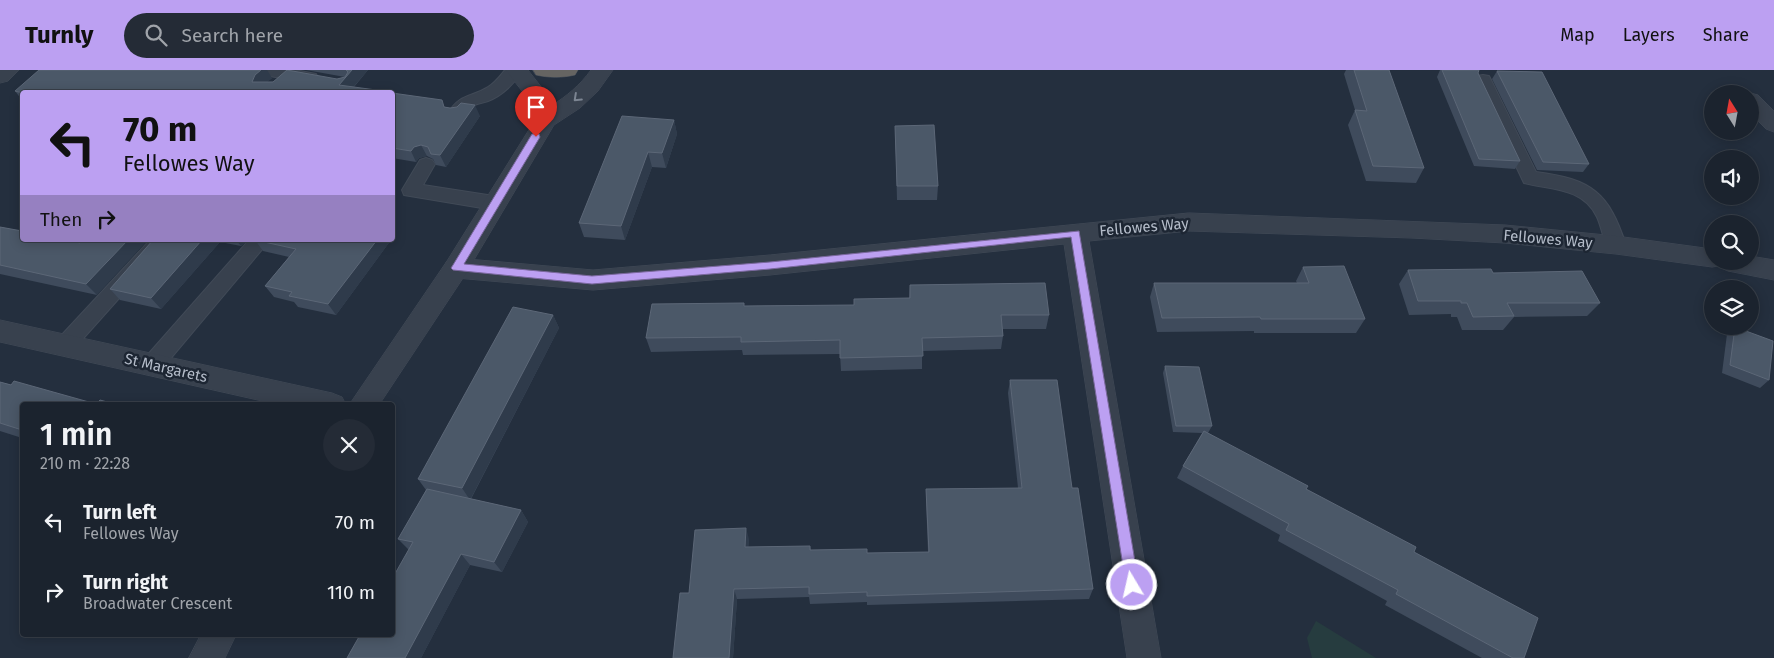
<!DOCTYPE html>
<html lang="en">
<head>
<meta charset="utf-8">
<style>
  body { margin:0; font-family:"Fira Sans",sans-serif; background:#242b36; color:#f1f3f6; height:100vh; display:flex; flex-direction:column; font-size:19px; white-space:nowrap }
  * { box-sizing:border-box; margin:0 }
  p { font-size:16px; color:#a0a4aa }
  .icon { flex:none; width:28px; height:28px; fill:none; stroke:currentColor; stroke-width:2; stroke-linecap:round; stroke-linejoin:round }
  .map { position:relative; flex:1; overflow:hidden }
  .drawer { position:absolute; left:20px; top:332px; width:375px; height:235px; display:flex; flex-direction:column; background:#1b232e; border-radius:5px; box-shadow:0 2px 12px #0003,0 0 0 1px #39404a }
  .drawer>* { flex:none }
  .hud { position:absolute; left:20px; top:20px; width:375px; height:152px; border-radius:5px; box-shadow:0 2px 12px #0003,0 0 0 1px #39404a; background:#bca0f2; color:#111; overflow:hidden }
  .needle { width:32px; rotate:349deg }
  .controls { position:absolute; left:1704px; top:15px; display:grid; gap:10px }
  .controls a { display:grid; place-items:center; width:55px; height:55px; border-radius:50%; background:#1b232e; box-shadow:0 2px 12px #0003,0 0 0 1px #39404a; font-size:25px }
  .pin { position:absolute; display:grid; place-items:center; width:42px; height:42px; color:#fff; margin:-51px -21px; border-radius:50% 50% 50% 0; rotate:-45deg; box-shadow:0 0 5px #0007 }
  .pin .icon { rotate:45deg }
  .me { position:absolute; width:55px; margin:-28px; rotate:351deg; stroke-linejoin:round; filter:drop-shadow(0 0 4px #0008) }
  .turn { display:flex; align-items:center; gap:18px; height:105px; padding:0 20px; font-size:22px }
  .turn .icon { width:65px; height:65px; stroke-width:2.5 }
  .turn b { display:block; font-size:35px; line-height:42px }
  .then { display:flex; align-items:center; height:48px; padding:0 20px; background:#0003; gap:10px; font-size:19px }
  .round { display:grid; place-items:center; flex:none; width:52px; height:52px; border-radius:26px; background:#242b36 }
  .headline { display:flex; align-items:center; justify-content:space-between; height:85px; padding:0 20px }
  h1 { font-size:30px; font-weight:600; line-height:38px }
  ul { padding:0; list-style:none }
  li { display:flex; align-items:center; gap:15px; height:70px; padding:0 20px }
  li div { flex:1 }
  li b { display:block; font-size:19px }
  li em { font-style:normal }
  header { display:flex; align-items:center; gap:30px; box-sizing:border-box; height:70px; padding:0 25px; background:#bca0f2; color:#111 }
  header strong { font-size:24px }
  nav { display:flex; gap:28px; margin-inline-start:auto; font-size:18px }
  .search { width:350px; height:45px; background:#242b36; display:flex; align-items:center; gap:12px; box-sizing:border-box; padding:0 18px; border-radius:28px; color:#a0a4aa; font-size:19px }
  .map>svg:first-child { display:block }
  .green { fill:#263c3f }
  .lines { fill:none; stroke-linecap:round; stroke-linejoin:round }
  .service-casing { stroke:#414a57; stroke-width:2 }
  .minor-casing { stroke:#414a57; stroke-width:1 }
  .tertiary-casing { stroke:#414a57; stroke-width:1 }
  .trunk-casing { stroke:#434c59; stroke-width:1 }
  .service { fill:#38414e; fill-rule:evenodd }
  .minor { fill:#38414e; fill-rule:evenodd }
  .tertiary { fill:#38414e; fill-rule:evenodd }
  .trunk { fill:#656462; fill-rule:evenodd }
  .wall { fill:#3f4b5c }
  .shaded-wall { fill:#2f3b4b }
  .building { fill:#4b5868; stroke:#5c6777 }
  .oneway { stroke:#7c8592 }
  .route { fill:#bca0f2; stroke:#7a689d }
  .labels { text-anchor:middle; stroke-width:5; stroke-linejoin:round; paint-order:stroke }
  .street-label { font-size:15px; fill:#b4bcc9; stroke:#1d2633 }
</style>
</head>
<body>
<header>
<strong>Turnly</strong>
<div class="search"><svg class="icon" aria-label="search" viewBox="0 0 24 24"><circle cx="10" cy="10" r="6"/><path d="M15 15l6 6"/></svg>Search here</div>
<nav><a>Map</a><a>Layers</a><a>Share</a></nav>
</header>
<div class="map">
<svg width="1774" height="588" viewBox="0 0 1774 588">
  <rect width="100%" height="100%" fill="#242f3e"/>
  <path class="green" d="M1316,551L1376,588H1312L1307,568Z"/>
  <g class="lines">
    <defs>
      <path id="service" d="M256,0H295L316,4L318,8L316,12L310,13L264,5L258,4Z
        M505,0H523C515,13 502,26 488,31C483,33 477,33 473,36C463,41 465,51 451,47L448,43C461,23 470,28 488,17C495,13 500,6 505,0Z
        M1483,5L1489,6L1491,10L1536,102C1592,109 1609,123 1626,175L1623,180L1616,182L1609,180C1603,170 1602,158 1597,147C1583,117 1550,120 1524,113L1475,10L1477,6Z
        M426,88L432,90L435,94L423,115L494,126L501,128L503,133L501,138L494,140L404,125L402,120L420,90Z
        M150,170H171L72,281L65,283L58,281L55,275L58,269Z
        M249,170H270L160,301L152,304L144,301L141,295L144,289Z"/>
      <path id="minor" d="M0,0H19L8,11L0,13Z
        M1750,23L1758,25L1774,41V62L1766,59L1750,43V24H1746Z
        M1189,143L1505,155L1616,166L1712,179V191H1750V186L1774,190V210L1728,201L1718,196L1712,197L1616,184L1505,173L1412,168L1189,161L1089,171L1161,588H1127L1064,174L770,205L593,220L456,208L447,205L443,198L447,191L456,188L593,200L770,185Z
        M0,250L332,323L342,327L346,335H280L0,272Z"/>
      <path id="tertiary" d="M506,0H528L546,23L551,36C567,26 580,15 591,0H613L598,21L580,38L554,55L465,205L379,335H349L447,191L535,50L525,25Z
        M201,565H236L225,588H189Z"/>
      <path id="trunk" d="M533,0H578L575,5C562,8 549,8 536,5Z"/>
    </defs>
    <use href="#service" class="service-casing"/>
    <use href="#minor" class="minor-casing"/>
    <use href="#tertiary" class="tertiary-casing"/>
    <use href="#trunk" class="trunk-casing"/>
    <use href="#service" class="service"/>
    <use href="#minor" class="minor"/>
    <use href="#tertiary" class="tertiary"/>
    <use href="#trunk" class="trunk"/>
  </g>
  <path class="wall" d="M306,0H368L354,17L22,22V30L15,21L272,8L267,12L337,9L345,7Z
    M1346,0H1389L1424,98L1416,113L1366,111L1348,55L1355,40L1344,4Z
    M1440,0H1479L1478,3L1520,91L1515,99L1474,96L1437,7Z
    M1497,1L1589,94L1583,102L1537,100L1492,9Z
    M392,23L480,46L446,97L436,95L433,89L427,86L419,88L416,92L392,88Z
    M674,50L677,64L666,98L652,97L625,170L584,167L579,153Z
    M895,56L938,116L937,130H897Z
    M0,157L80,173L97,225L0,204Z
    M153,170H247L241,176L220,172L161,239L120,230L110,219Z
    M255,170H391L336,245L298,237L294,232L274,227L265,216L289,187L263,181Z
    M1303,197L1365,249L1356,263H1254V261L1157,262L1150,227L1154,213H1297L1296,211Z
    M1408,200L1493,203L1600,233L1587,246L1514,247L1503,260H1462L1457,247H1451V244L1409,245L1399,214Z
    M910,215L1049,245L1046,259H1003V266L1001,279L922,281V299L841,301L840,284L743,285L742,280L651,282L646,268L744,233V236L854,235L909,228Z
    M553,245L559,258L471,429L521,440L528,452L502,502L470,495L421,588H347L409,480L398,469L426,420L418,409Z
    M1735,257L1769,310L1760,318L1722,303L1727,264Z
    M1165,296L1212,356L1208,363L1414,482L1524,588H1482L1385,535L1387,531L1278,471L1280,465L1177,408L1183,396L1202,363L1173,362L1163,303Z
    M1010,310L1072,418L1093,519L1089,529L867,535V532L810,534L809,527L737,529L733,588H673L689,523L749,469L748,477L810,476L811,480L867,483L928,482L926,430V419L1018,418L1008,323Z
    M0,312L96,334L118,335H22V368L0,361Z"/>
  <path class="shaded-wall" d="M261,0H267L272,8L262,17L252,12L255,5Z
    M352,0H368L349,22L339,15Z
    M475,35L480,46L446,97L440,85Z
    M674,50L677,64L666,98L662,83Z
    M421,75L427,86L419,88L416,92L411,81L414,77Z
    M648,82L652,97L625,170L621,156Z
    M128,170H148L97,225L86,214Z
    M202,170H218L220,172L161,239L151,228Z
    M236,170H247L241,176Z
    M377,170H391L336,245L328,234Z
    M553,245L559,258L470,430L462,418Z
    M521,440L528,452L502,502L494,492Z
    M746,458L749,469L748,488L745,477Z
    M461,484L470,495L421,588H405Z
    M734,519L737,529L733,588H729Z"/>
  <path class="building" d="M39,0H261L255,5L252,12H273L287,0L337,9L345,7L348,2L346,0H352L339,15L391,22L22,23L15,21Z
    M1354,0H1389L1424,98L1373,96L1355,40L1367,41Z
    M1442,0H1479L1478,3L1520,91L1479,89Z
    M1497,1L1542,2L1589,94L1543,92Z
    M392,23L442,30L444,37L450,38L457,37L461,33L475,35L440,85L431,84L428,77L421,75L414,77L411,81L392,78Z
    M622,46L674,50L662,83L648,82L621,156L579,153Z
    M934,55L938,116H897L895,56Z
    M0,157L22,161V170H65L80,173L83,170H128L86,214L0,195Z
    M153,170H202L151,228L110,219Z
    M255,170H377L328,234L289,226L292,222L265,216L296,179Z
    M1344,196L1365,249H1261L1260,247L1162,248L1154,213H1309L1303,197Z
    M1491,199L1493,203L1582,201L1600,233H1507L1514,246L1473,247L1467,233H1461V231H1418L1408,200Z
    M1045,213L1049,245H1001L1003,266L922,268L923,286L840,288V270L741,272V267L646,268L652,234L744,233V236L854,235V229L910,228V215Z
    M513,237L553,245L462,418L418,409Z
    M1735,257L1773,271L1769,310L1730,295Z
    M1165,296L1199,297L1212,356H1176Z
    M1010,310H1057L1072,418H1078L1093,519L867,526V522L809,524V517L734,519L729,588H673L680,523H689L695,460L746,458L745,477L810,476V480L867,479V483L929,482L926,419L1022,418Z
    M14,311L96,334L100,330L118,335H22V360L0,353V312L11,315Z
    M1204,361L1308,416L1306,419L1416,477L1414,482L1538,548L1524,588H1513L1396,524L1398,520L1286,460L1289,454L1183,396Z
    M427,419L521,440L494,492L461,484L405,588H347L360,565H392V509L413,472L398,469Z"/>
  <defs><path id="oneway-chevron" d="M-2-3.5L2.5 0L-2 3.5" fill="none" stroke-width="1.6" stroke-linecap="round" stroke-linejoin="round" transform="scale(1.25)"/></defs>
  <use class="oneway" href="#oneway-chevron" transform="translate(577 28) rotate(137)"/>
  <path class="route" d="M532,64H539L540,67L464,194L592,206L770,192L1079,161L1139,515L1137,519L1132,521L1127,519L1126,515L1071,167L770,199L592,214L453,200L451,198L453,195Z"/>
  <g class="labels">
    <g class="street-label">
      <text transform="translate(1144 157) rotate(-5)" y="5">Fellowes Way</text>
      <text transform="translate(1548 169) rotate(5)" y="5">Fellowes Way</text>
      <text transform="translate(166 298) rotate(13)" y="5">St Margarets</text>
    </g>
  </g>
</svg>
<div class="controls">
<a><svg class="needle" viewBox="-14 -14 28 28"><path d="M0-13l5 13h-10z" fill="#e53935"/><path d="M0 13l5-13h-10z" fill="#a0a4aa"/></svg></a>
<a><svg class="icon" aria-label="sound" viewBox="0 0 24 24"><path d="M4 9h4l5-4v14l-5-4H4zM17 9q2 3 0 6"/></svg></a>
<a><svg class="icon" aria-label="search" viewBox="0 0 24 24"><circle cx="10" cy="10" r="6"/><path d="M15 15l6 6"/></svg></a>
<a><svg class="icon" aria-label="layers" viewBox="0 0 24 24"><path d="M12 4l9 5-9 5-9-5zM3 14l9 5 9-5"/></svg></a>
</div>
<div class="pin" style="left:536px;top:67px;background:#d93025"><svg class="icon" aria-label="arrive" viewBox="0 0 24 24"><path d="M6 21V4h12l-3 4 3 4H6"/></svg></div>
<svg class="me" style="left:1132px;top:515px" viewBox="-20 -20 40 40"><circle r="17" fill="#bca0f2" stroke="#fff" stroke-width="3"/><path d="M0-11L8 9 0 5-8 9z" fill="#fff"/></svg>
<div class="hud">
<div class="turn"><svg class="icon" aria-label="left" viewBox="0 0 24 24"><path d="M17 20v-9H6M10 6l-5 5 5 5"/></svg><div><b>70 m</b>Fellowes Way</div></div>
<div class="then">Then<svg class="icon" aria-label="right" viewBox="0 0 24 24"><path d="M7 20v-9h11M14 6l5 5-5 5"/></svg></div>
</div>
<section class="drawer">
<div class="headline"><div><h1>1 min</h1><p>210 m · 22:28</p></div><a class="round"><svg class="icon" aria-label="close" viewBox="0 0 24 24"><path d="M6 6l12 12M18 6L6 18"/></svg></a></div>
<ul>
<li><svg class="icon" aria-label="left" viewBox="0 0 24 24"><path d="M17 20v-9H6M10 6l-5 5 5 5"/></svg><div><b>Turn left</b><p>Fellowes Way</p></div><em>70 m</em></li>
<li><svg class="icon" aria-label="right" viewBox="0 0 24 24"><path d="M7 20v-9h11M14 6l5 5-5 5"/></svg><div><b>Turn right</b><p>Broadwater Crescent</p></div><em>110 m</em></li>
</ul>
</section>
</div>
</body>
</html>
